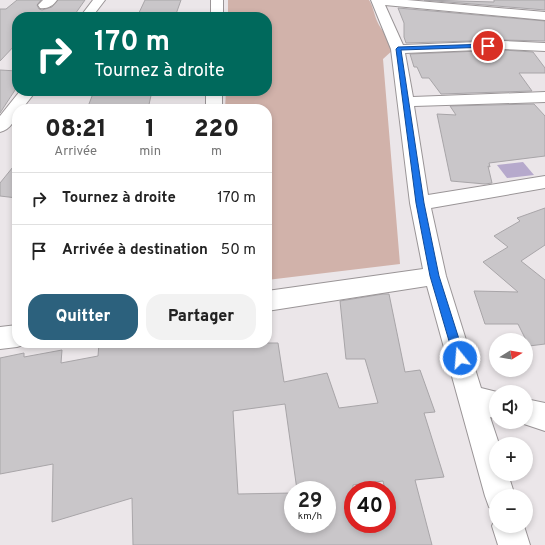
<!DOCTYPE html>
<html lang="fr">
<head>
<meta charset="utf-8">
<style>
  body { margin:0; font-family:Overpass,sans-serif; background:#f2f2f2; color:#222; height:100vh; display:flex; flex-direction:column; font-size:15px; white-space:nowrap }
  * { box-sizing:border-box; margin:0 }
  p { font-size:13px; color:#767676 }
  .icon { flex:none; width:22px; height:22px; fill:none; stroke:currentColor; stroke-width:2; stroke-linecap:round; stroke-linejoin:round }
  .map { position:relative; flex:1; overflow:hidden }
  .details { position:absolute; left:12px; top:104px; width:260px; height:244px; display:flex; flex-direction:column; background:#fff; border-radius:16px; box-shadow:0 2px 6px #0003 }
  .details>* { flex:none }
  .hud { position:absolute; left:12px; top:12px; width:260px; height:84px; border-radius:16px; box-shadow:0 2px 6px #0003; background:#00695c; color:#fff; overflow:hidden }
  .needle { width:26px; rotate:79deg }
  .buttons { position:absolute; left:489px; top:333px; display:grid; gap:8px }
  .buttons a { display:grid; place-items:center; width:44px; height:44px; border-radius:50%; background:#fff; box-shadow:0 2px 6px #0003; font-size:20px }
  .speed { position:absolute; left:284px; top:481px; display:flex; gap:8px; font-size:20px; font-weight:700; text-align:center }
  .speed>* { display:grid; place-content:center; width:52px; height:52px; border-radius:50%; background:#fff; box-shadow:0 2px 6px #0003; line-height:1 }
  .speed small { font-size:10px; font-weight:400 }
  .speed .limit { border:6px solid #d22; background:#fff; color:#111 }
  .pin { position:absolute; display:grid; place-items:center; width:34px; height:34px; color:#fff; margin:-17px; border:2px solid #fff; border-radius:50%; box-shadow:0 1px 4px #0007 }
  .me { position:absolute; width:44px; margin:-22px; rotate:343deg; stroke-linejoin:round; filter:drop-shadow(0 0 3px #0008) }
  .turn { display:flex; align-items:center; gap:14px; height:84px; padding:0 16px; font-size:18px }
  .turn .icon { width:52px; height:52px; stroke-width:2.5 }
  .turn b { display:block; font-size:28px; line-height:34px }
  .eta { display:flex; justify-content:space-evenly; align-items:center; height:68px; text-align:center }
  .eta b { font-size:24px; font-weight:800; line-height:28px }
  .button { display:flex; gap:8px; margin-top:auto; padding:8px 16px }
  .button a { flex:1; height:46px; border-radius:16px; background:#2c617d; color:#fff; font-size:16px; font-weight:800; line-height:46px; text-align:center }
  .button a+a { background:#f2f2f2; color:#222 }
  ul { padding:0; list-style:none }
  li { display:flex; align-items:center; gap:12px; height:52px; padding:0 16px; border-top:1px solid #e0e0e0 }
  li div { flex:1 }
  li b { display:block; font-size:15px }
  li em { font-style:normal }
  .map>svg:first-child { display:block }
  .green { fill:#d1b2aa }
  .water { fill:#b6a9cc }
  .building { fill:#c9c6c9; stroke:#a8a5a8; fill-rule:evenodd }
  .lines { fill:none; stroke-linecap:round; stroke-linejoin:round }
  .minor-casing { stroke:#9a9597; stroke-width:2 }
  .minor { fill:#fff; fill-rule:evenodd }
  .route { fill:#1a73e8; stroke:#114b97 }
</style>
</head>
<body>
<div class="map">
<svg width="545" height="545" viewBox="0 0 545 545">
  <rect width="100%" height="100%" fill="#ebe6e9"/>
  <path class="green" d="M228,0H369C373,6 374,14 377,21C381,31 390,38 394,49L383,59L400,264L267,280V109H225L226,91H267V17H228Z"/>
  <path class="water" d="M523,162L534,175L507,178L497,165Z"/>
  <path class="building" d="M17,0H41L37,5L39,9L42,10L52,7L58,0H85L73,17H17V43L0,61V9H6Z
    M145,0H181L175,17H137Z
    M424,0L494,2V0H545V10Z
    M398,8L545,21V41L503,40L406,43L404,37V23Z
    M503,50L533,52L545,68V73H519L532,91L441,94L429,78H422L417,67H414L410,54Z
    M0,70L17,71V87L0,113Z
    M94,91H152L148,109H87Z
    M534,104L545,116V156L489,163L490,167L488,166L492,183L485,184L451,181L437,114L456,115L450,106Z
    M17,162V198L0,196V183Z
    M545,208V245L521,261L545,280V344L529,346L518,324H485L474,291L518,292L483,262L508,247L494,236L520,221L517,218Z
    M383,294H389L405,372L420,370L435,412L424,413L444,477L415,480L432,545H133L132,498L52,522L53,464L0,474V358L24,353V357L62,350L61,363L98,356L99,343H278L284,382L327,373L339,408L378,403L365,359H346L340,301ZM285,404L297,490H327V524H293V493L238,494L233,411ZM383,481L385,490H387V524H353V485Z"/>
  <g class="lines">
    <defs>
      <path id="minor" d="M43,0H57C53,6 47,9 40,8L38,5Z
        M93,0H105L92,17H80Z
        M211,0H223V17H211Z
        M371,0H407L545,12V20L385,5L403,45L503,41L545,43V51L503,49L405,53L413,97L545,92V102L414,106L428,195L545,176V188L431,208L446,276L481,388L497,392L496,418L490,417L499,444H496V474H508L515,496H496V510L489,507L485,496L427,286L267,311V291L423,269L410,203L391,49Z
        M20,91H36L22,109H17C17,119 10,130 0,132V116Z
        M206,91H222V109H206Z
        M17,325V343L26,344L17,347L0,349V327Z
        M526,399L545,403V431L518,422H526Z
        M496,517V526H524L530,545H498L492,526Z"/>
    </defs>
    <use href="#minor" class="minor-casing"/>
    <use href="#minor" class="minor"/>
  </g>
  <path class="route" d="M488,44L490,45V47L401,50L424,203L439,276L465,358L463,362L460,363L456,362L454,358L430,276L416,203L396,49L398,47Z"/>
</svg>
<div class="buttons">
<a><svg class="needle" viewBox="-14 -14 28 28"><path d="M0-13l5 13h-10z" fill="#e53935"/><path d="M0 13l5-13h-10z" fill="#767676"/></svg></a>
<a><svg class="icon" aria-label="sound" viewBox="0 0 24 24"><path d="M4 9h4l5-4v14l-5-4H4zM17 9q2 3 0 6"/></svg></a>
<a>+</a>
<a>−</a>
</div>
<div class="speed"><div>29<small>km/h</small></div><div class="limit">40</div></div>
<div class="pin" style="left:488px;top:46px;background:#d93025"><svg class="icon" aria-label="arrive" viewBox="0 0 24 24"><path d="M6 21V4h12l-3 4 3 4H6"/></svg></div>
<svg class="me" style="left:460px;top:358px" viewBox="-20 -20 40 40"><circle r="17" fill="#1a73e8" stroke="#fff" stroke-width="3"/><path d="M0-11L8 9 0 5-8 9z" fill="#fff"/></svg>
<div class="hud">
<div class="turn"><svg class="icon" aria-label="right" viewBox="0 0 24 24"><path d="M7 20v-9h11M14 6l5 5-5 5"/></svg><div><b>170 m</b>Tournez à droite</div></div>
</div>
<section class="details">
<div class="eta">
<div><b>08:21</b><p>Arrivée</p></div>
<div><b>1</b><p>min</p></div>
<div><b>220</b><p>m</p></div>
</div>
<ul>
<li><svg class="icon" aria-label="right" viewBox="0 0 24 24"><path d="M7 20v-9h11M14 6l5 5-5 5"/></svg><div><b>Tournez à droite</b></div><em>170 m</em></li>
<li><svg class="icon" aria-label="arrive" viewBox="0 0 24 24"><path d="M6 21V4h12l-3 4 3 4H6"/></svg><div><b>Arrivée à destination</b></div><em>50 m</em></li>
</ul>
<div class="button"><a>Quitter</a><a>Partager</a></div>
</section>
</div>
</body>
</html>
